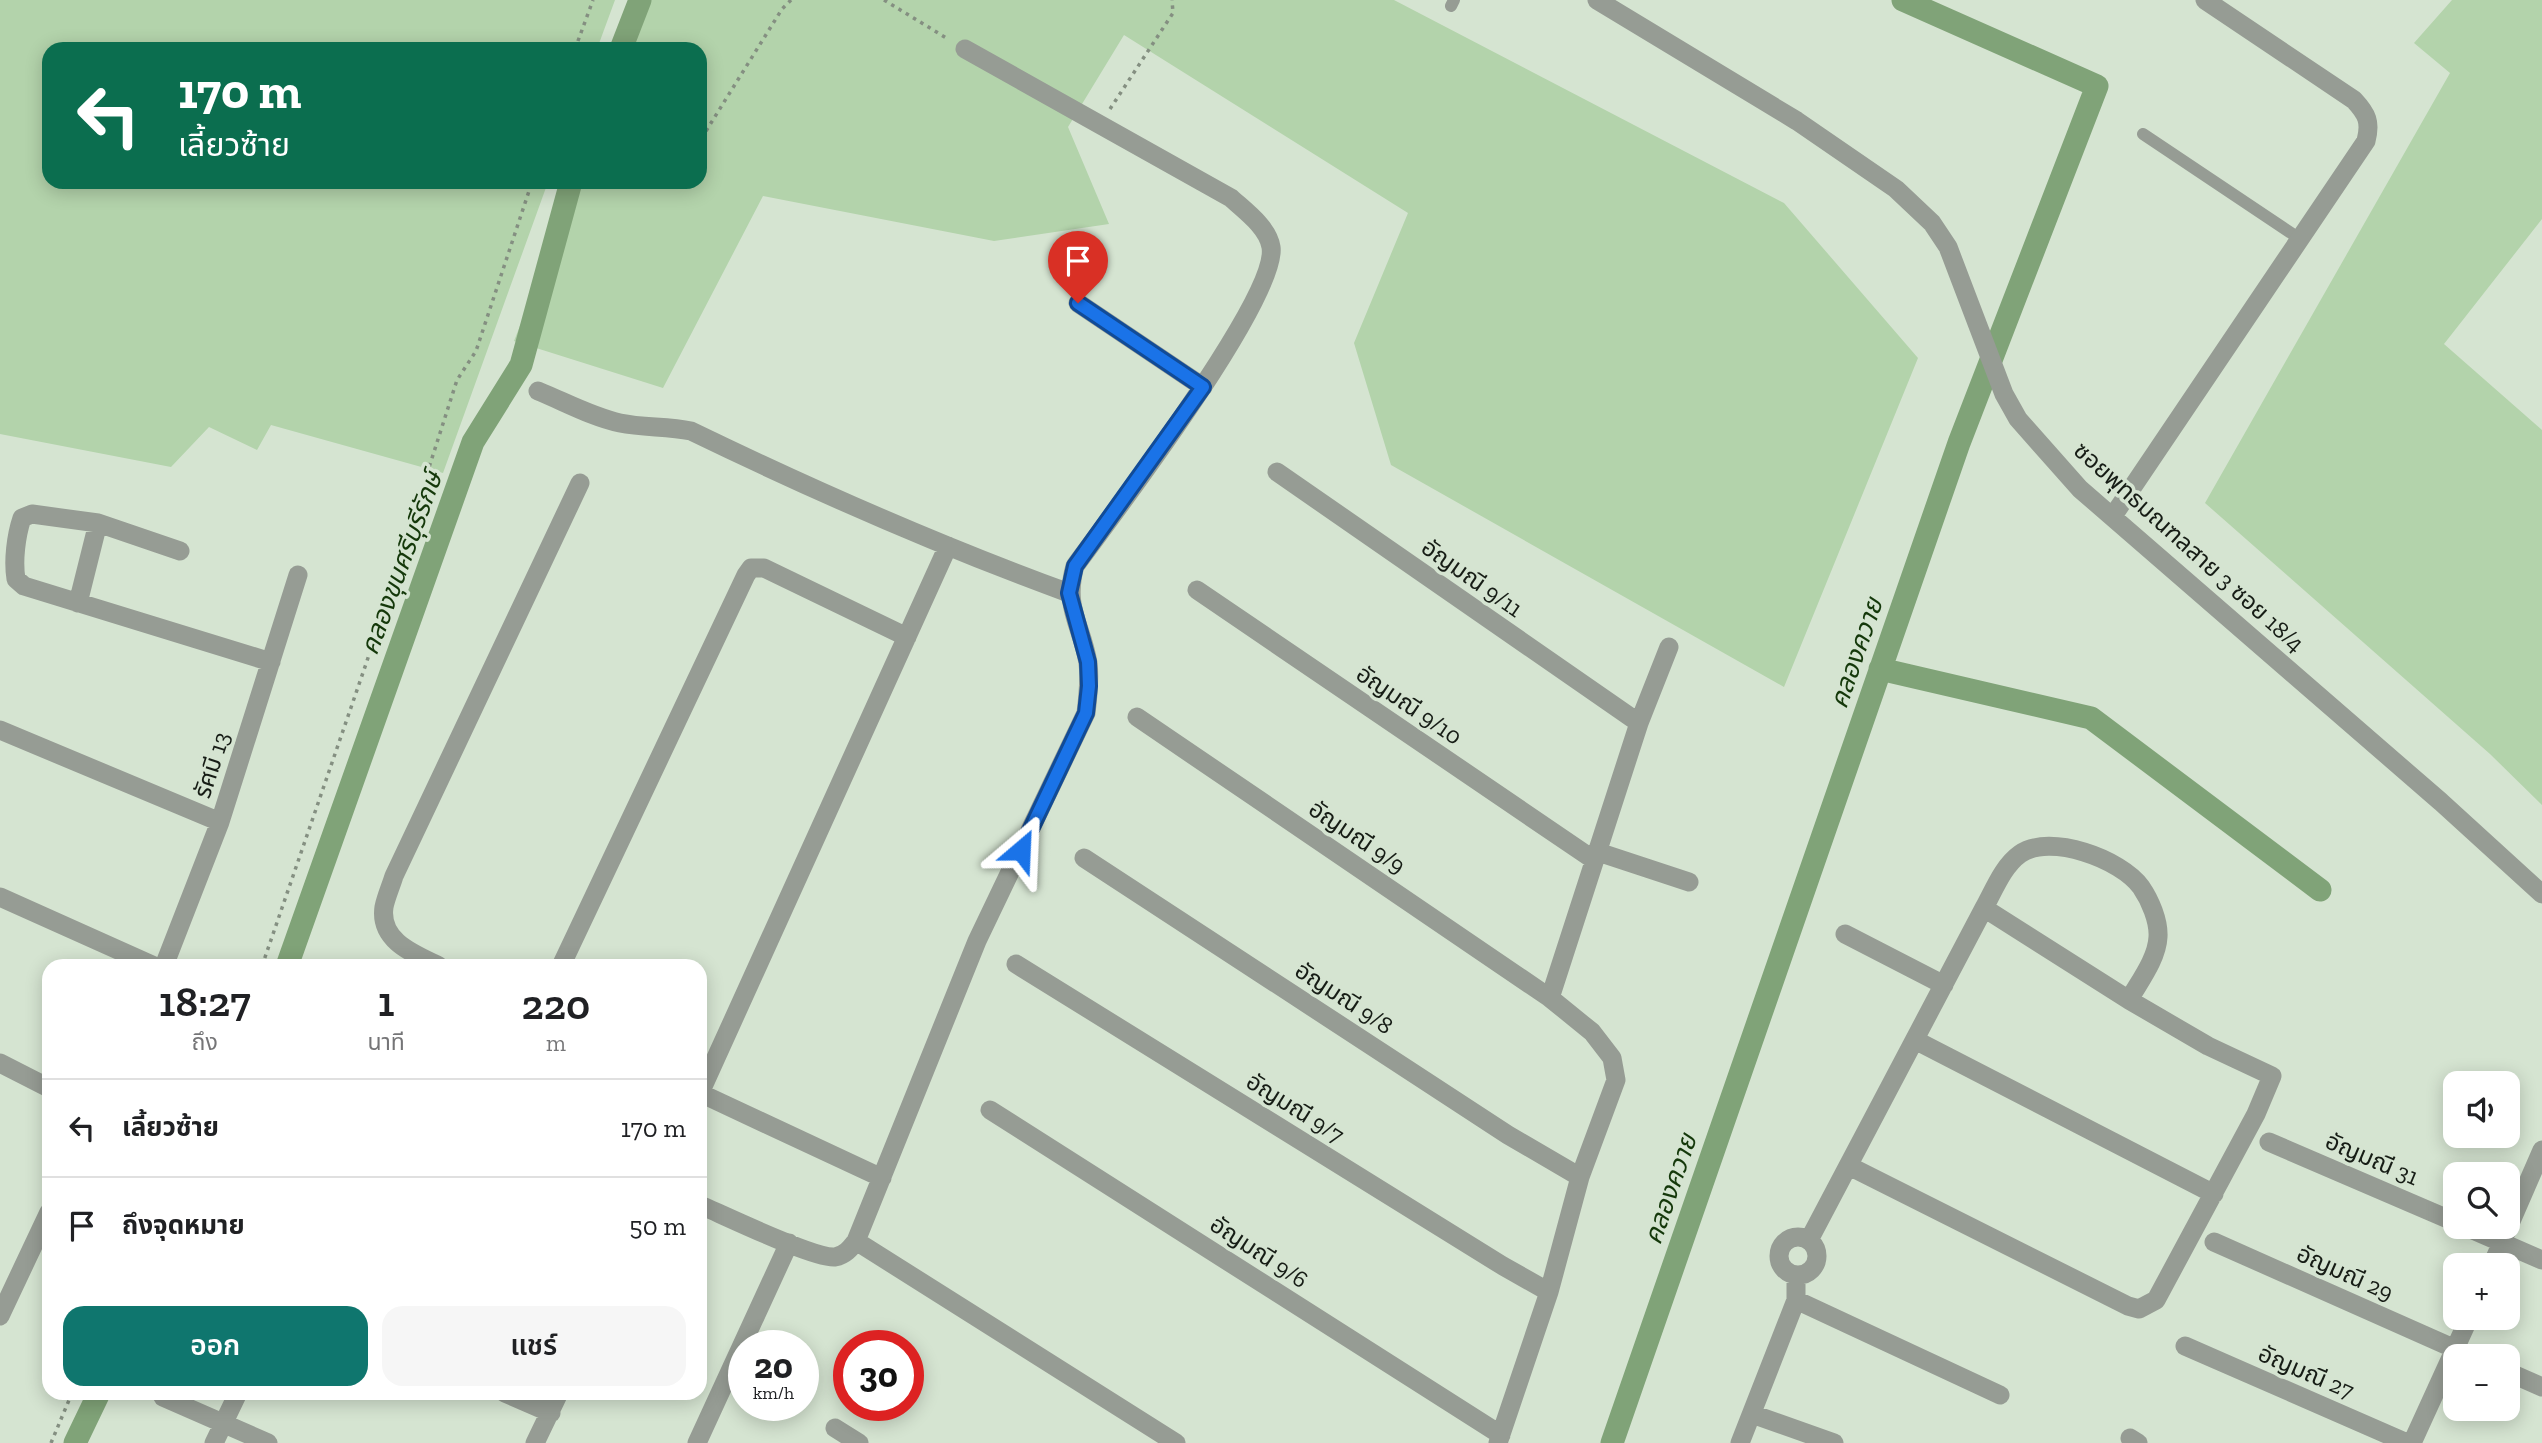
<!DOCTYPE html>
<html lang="th">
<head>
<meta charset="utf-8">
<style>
  body { margin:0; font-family:"Zilla Slab","Noto Sans Thai",serif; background:#f6f6f6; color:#202124; height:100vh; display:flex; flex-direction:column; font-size:26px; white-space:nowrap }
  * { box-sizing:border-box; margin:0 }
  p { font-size:23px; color:#757577 }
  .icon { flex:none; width:38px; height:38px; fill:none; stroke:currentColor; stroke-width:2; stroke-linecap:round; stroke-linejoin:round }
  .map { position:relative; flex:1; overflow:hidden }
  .side { position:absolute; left:42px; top:959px; width:665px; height:441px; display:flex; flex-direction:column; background:#fff; border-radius:21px; box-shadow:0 4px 18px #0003 }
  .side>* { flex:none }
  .guide { position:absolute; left:42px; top:42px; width:665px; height:147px; border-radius:21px; box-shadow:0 4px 18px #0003; background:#0b6e4f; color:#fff; overflow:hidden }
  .controls { position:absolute; left:2443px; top:1071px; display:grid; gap:14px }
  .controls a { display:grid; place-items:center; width:77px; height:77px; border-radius:14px; background:#fff; box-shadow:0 4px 18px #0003; font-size:35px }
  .speed { position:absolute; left:728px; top:1330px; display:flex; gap:14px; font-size:35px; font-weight:700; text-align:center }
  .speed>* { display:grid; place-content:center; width:91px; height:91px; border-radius:50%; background:#fff; box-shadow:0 4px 18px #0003; line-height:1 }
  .speed small { font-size:18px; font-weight:400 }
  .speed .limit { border:10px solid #d22; background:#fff; color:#111 }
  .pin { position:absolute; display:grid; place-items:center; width:60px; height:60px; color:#fff; margin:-72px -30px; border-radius:50% 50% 50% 0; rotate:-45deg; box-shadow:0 0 7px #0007 }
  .pin .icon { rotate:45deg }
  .me { position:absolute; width:77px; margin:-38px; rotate:26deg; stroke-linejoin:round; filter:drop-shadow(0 0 5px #0008) }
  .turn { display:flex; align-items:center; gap:24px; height:147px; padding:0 21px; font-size:32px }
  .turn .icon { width:91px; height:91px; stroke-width:2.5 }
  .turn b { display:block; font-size:49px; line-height:60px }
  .eta { display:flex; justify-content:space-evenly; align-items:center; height:119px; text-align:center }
  .eta b { font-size:42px; font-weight:600; line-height:49px }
  .button { display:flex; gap:14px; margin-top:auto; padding:14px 21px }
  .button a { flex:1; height:80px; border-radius:21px; background:#0f766e; color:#fff; font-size:28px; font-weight:600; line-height:80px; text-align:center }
  .button a+a { background:#f6f6f6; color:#202124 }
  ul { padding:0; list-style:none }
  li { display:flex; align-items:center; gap:21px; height:98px; padding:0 21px; border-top:2px solid #e0e0e0 }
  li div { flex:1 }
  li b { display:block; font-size:26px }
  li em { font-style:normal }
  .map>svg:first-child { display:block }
  .green { fill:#b3d3ab }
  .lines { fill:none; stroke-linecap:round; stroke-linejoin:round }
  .canal { stroke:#80a378; stroke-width:23 }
  .path { stroke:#848f81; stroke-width:3.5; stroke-dasharray:3.5 5; stroke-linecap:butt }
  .service { stroke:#969c94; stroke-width:12 }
  .minor { stroke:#969c94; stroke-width:19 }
  .route-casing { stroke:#114b97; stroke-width:18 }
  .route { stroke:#1a73e8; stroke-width:12 }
  .labels { text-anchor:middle; stroke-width:7; stroke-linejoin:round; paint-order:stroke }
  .street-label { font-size:24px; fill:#161c15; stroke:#d5e4d1 }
  .water-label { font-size:26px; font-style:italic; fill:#14380a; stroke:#d5e4d1 }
</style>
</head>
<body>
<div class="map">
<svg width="2542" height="1443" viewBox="0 0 2542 1443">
  <rect width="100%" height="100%" fill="#d5e4d1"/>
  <path class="green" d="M0,0H615L597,49H49V182H548L443,473L271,425L257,450L209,427L171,467L0,434Z
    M646,0H1394L1784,203L1918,358L1784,687L1391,465L1354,343L1408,213L1124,35L1068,127L1109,224L994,241L763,196L663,388L514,341L577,182H700V49H628Z
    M2452,0H2542V219L2444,344L2542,430V805L2490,754L2205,503L2450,73L2414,43Z"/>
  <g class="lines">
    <path class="canal" d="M621,49L640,0
      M1880,669L2091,718L2320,890
      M287,966L473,442L521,365L571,182
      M75,1443L99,1393
      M1612,1443L1959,443L2097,86L1903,0"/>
    <path class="path" d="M884,0L948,39
      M575,49L593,0
      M1110,109L1173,13L1172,0
      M706,131L782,9L791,0
      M262,966L367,661L457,380L476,351L532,182
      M51,1443L72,1393"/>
    <path class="service" d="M1451,6L1454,0
      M2143,134L2300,239"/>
    <path class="minor" d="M1597,0L1797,121L1896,189L1932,223L1948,247L2004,394L2018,419L2080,489L2441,802L2542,894
      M1078,303L1203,387
      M538,391C565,402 592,417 620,423C644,428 667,426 691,431C815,491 940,546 1069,593
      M1277,472L1639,723
      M2113,516L2366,141C2371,122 2367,114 2354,100L2205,0
      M180,551L98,523L32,514L22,518C16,536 13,561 16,579L24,586L271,662
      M1197,590L1594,860
      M78,603L98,523
      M1137,717L1550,998
      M0,730L220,822
      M1598,852L1689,882
      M1084,858L1508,1135L1580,1177
      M0,897L154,966
      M1845,934L1944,985
      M1016,964L1503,1266L1549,1292
      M164,966L220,822L298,575
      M439,966C414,954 379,941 384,907C386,897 391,886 394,876L580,483
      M561,966L746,575L751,568H764L907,637
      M1915,1040L2214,1194
      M0,1063L49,1088
      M990,1110L1501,1435
      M2269,1142L2455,1222
      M1849,1166L2128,1306L2139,1309L2156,1300L2256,1114L2272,1076L2208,1046L2129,1000L1984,908
      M882,1178L700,1093L948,546
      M700,1205C724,1215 814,1259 835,1257C845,1255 850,1249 856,1241L977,941L1086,713C1088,697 1090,680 1088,663C1082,625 1063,608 1075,566C1111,517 1279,296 1271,247C1268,227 1244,210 1231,198L965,49
      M2466,1227L2542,1260
      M1779 1256a19 19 0 1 1 38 0a19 19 0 1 1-38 0Z
      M1809,1240L1984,908C1994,890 2003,866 2020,854C2050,833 2121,859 2141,887C2150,900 2159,921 2158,937C2157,959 2139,982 2129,1000
      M856,1241L1176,1443
      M2214,1242L2471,1356
      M2492,1265L2542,1150
      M1796,1300L2000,1395
      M0,1316L49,1212
      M2185,1346L2407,1443
      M2508,1372L2542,1387
      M505,1393L551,1413
      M163,1397L268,1443
      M1752,1414L1834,1443
      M835,1428L859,1443
      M2130,1438L2138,1443
      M214,1443L238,1393
      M535,1443L559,1393
      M697,1443L789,1243
      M1498,1443L1549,1292L1580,1177L1616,1080L1612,1058L1592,1032L1550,998L1639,723L1669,647
      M1740,1443L1796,1300V1275
      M2412,1443L2469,1318"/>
  </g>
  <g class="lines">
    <defs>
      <path id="route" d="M1021,850L1086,713L1089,686L1088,662L1069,593L1075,566L1203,387L1078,303"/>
    </defs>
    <use href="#route" class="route-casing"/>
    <use href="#route" class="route"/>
  </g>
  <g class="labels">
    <g class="street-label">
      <text transform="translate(2189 547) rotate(42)" y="8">ซอยพุทธมณฑลสาย 3 ซอย 18/4</text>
      <text transform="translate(1472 578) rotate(35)" y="8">อัญมณี 9/11</text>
      <text transform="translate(1409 705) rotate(34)" y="8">อัญมณี 9/10</text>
      <text transform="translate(212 765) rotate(-72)" y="8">รัศมี 13</text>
      <text transform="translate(1357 837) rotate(34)" y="8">อัญมณี 9/9</text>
      <text transform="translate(1344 998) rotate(33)" y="8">อัญมณี 9/8</text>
      <text transform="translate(1295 1108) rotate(32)" y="8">อัญมณี 9/7</text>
      <text transform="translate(2372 1159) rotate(23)" y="8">อัญมณี 31</text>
      <text transform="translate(1259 1252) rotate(33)" y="8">อัญมณี 9/6</text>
      <text transform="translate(2345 1273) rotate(24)" y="8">อัญมณี 29</text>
      <text transform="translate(2306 1372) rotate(23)" y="8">อัญมณี 27</text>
    </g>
    <g class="water-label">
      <text transform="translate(401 563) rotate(-70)" y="9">คลองขุนศรีบุรีรักษ์</text>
      <text transform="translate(1856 653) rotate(-71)" y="9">คลองควาย</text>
      <text transform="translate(1670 1189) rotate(-71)" y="9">คลองควาย</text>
    </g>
  </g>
</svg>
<div class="controls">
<a><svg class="icon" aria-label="sound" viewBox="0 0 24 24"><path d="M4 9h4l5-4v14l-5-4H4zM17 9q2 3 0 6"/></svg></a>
<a><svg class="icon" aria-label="search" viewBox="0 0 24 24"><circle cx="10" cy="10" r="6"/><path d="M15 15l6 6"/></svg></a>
<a>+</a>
<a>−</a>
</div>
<div class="speed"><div>20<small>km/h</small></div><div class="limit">30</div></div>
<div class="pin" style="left:1078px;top:303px;background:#d93025"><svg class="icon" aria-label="arrive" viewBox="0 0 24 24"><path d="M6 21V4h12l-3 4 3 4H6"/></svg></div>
<svg class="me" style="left:1021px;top:850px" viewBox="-20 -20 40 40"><path d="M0-17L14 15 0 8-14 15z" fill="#1a73e8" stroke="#fff" stroke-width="4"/></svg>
<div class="guide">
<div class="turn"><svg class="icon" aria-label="left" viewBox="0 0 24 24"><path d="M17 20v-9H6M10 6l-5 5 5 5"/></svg><div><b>170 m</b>เลี้ยวซ้าย</div></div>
</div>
<section class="side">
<div class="eta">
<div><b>18:27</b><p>ถึง</p></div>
<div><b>1</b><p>นาที</p></div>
<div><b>220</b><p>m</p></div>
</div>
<ul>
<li><svg class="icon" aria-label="left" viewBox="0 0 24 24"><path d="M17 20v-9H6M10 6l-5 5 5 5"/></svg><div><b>เลี้ยวซ้าย</b></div><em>170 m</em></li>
<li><svg class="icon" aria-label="arrive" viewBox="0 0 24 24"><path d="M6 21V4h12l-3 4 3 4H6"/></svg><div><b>ถึงจุดหมาย</b></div><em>50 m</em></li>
</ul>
<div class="button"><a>ออก</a><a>แชร์</a></div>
</section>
</div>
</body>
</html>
